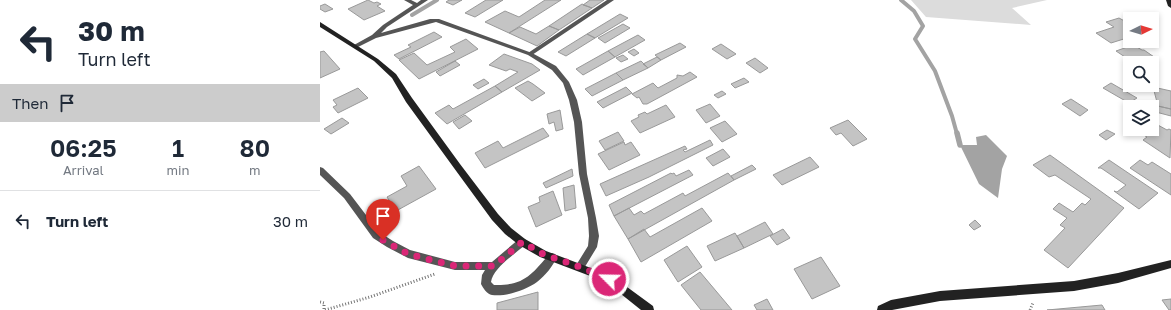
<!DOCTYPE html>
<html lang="en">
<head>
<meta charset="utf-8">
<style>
  body { margin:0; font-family:"Golos Text",sans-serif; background:#f6f6f7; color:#1f2937; height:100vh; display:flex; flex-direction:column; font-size:15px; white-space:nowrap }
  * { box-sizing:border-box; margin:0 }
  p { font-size:13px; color:#747a83 }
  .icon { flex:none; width:22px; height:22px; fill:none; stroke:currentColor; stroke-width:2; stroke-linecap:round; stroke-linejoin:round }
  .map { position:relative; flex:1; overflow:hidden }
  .panel { display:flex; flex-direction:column; background:#fff; width:320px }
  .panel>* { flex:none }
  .top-card { background:#fff; color:#1f2937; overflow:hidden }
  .needle { width:26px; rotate:85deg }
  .tools { position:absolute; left:803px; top:12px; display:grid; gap:8px }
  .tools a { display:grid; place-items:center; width:36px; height:36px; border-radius:0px; background:#fff; box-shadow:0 2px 6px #0003; font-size:20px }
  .pin { position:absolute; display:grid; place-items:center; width:34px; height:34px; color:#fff; margin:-41px -17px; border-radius:50% 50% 50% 0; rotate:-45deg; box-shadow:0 0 4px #0007 }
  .pin .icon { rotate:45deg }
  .me { position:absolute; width:44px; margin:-22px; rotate:293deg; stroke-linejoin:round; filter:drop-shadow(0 0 3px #0008) }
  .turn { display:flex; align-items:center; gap:14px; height:84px; padding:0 12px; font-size:18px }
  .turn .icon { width:52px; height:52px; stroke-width:2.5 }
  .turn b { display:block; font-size:28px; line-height:34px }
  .then { display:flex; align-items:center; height:38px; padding:0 12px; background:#0003; gap:8px; font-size:15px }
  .eta { display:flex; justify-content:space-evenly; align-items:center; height:68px; text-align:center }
  .eta b { font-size:24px; font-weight:600; line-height:28px }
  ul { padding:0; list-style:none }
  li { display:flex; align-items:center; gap:12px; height:60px; padding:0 12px; border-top:1px solid #e0e1e3 }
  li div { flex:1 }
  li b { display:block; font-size:15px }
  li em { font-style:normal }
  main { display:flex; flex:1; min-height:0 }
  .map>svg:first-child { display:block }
  .green { fill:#dcdcdc }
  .water { fill:#a3a3a3 }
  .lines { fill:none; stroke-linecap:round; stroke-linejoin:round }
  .stream-far1 { stroke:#a3a3a3; stroke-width:4 }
  .stream { stroke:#a3a3a3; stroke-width:5.5 }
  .building { fill:#c4c4c4; stroke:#999 }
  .path { stroke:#777; stroke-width:3; stroke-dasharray:1 2; stroke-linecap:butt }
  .lane { fill:#555; fill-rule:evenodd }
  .street { fill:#555; fill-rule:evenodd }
  .secondary { fill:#222; fill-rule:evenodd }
  .route { stroke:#db2777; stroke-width:7; stroke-dasharray:0 12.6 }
</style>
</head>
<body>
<main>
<section class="panel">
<div class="top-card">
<div class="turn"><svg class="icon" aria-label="left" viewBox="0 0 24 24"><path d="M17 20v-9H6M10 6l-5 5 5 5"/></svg><div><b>30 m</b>Turn left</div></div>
<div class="then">Then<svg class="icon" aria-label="arrive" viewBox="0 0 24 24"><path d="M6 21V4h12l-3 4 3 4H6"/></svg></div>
</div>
<div class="eta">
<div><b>06:25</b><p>Arrival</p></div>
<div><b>1</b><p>min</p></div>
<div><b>80</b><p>m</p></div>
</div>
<ul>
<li><svg class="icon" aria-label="left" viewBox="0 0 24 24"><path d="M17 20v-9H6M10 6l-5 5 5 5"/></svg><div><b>Turn left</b></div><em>30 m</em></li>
</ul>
</section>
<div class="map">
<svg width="851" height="310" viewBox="0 0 851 310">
  <rect width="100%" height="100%" fill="#fff"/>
  <path class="green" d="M591,0H727L692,8L711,25L606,17Z"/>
  <path class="water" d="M666,135L687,156L682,169L678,198L659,184L640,145H657L656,137Z"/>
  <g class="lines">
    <path class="stream-far1" d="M581,0L594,11L603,26L595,39L615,71L632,116L637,134
      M92,15L117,0"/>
    <path class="stream" d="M637,133L640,145"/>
  </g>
  <path class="building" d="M48,0L54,3L57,2L61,4L57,6L65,11L44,20L28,9Z
    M129,0H142L133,5L126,2Z
    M166,0H183L155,17L145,13Z
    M225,0H241L189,33L165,22L185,11L199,17Z
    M270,0H284L272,8L263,5Z
    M5,4L13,9L5,12L0,9V6Z
    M262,4L272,8L239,30L229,26Z
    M300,14L308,18L275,38L267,34Z
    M799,18L810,24V37L791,43L776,33L794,27L786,22Z
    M303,24L310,28L285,43L278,38Z
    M229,26L239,30L217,46L189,33L200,27L216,34Z
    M114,32L122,37L79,59L74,55L91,47L88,45Z
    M267,34L275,38L246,56L238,52Z
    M318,35L325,40L295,57L288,51Z
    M146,39L158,49L99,79L79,60L94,53L107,65L135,52L130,47Z
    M360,43L366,47L341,60L335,55Z
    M401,44L416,54L407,59L392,49Z
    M813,45L822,50H824L837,59L826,63H814L796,51Z
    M314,49L319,53L314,56L308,52Z
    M4,51L20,69L0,78V52Z
    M288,51L295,57L263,75L256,69Z
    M184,54L212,64L220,70L182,92L175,86L198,72L190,69L186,71L169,65Z
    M303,55L308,59L301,62L296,58Z
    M337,57L341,60L328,68L323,64Z
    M435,58L448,68L440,73L426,63Z
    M135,61L140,65L120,76L116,72Z
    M321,61L328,68L303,80L296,73Z
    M370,72L377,77L327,104H323L319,97L317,98L312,94L333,83L338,88L357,78V75L363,76Z
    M296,73L303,80L272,96L265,89Z
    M424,78L429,82L415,88L411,84Z
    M164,79L169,83L158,89L153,85Z
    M208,81L213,84L225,93L212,101L195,88Z
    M791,83L817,98L809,103L783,88Z
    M175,86L182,92L127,124L115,113L129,105L133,109Z
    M306,87L312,93L283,108L277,102Z
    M833,87L851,91V109L838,106Z
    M38,88L48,98L18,113L13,107L17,105L13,100Z
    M402,91L406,94L398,98L394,95Z
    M751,99L768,110L760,116L742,104Z
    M824,103L851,109V116L832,111V107H824Z
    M390,104L400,116L386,123L376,110Z
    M346,105L355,117L320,133L311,121L319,117L318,115L325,112L327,114Z
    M240,110L243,129L236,131L234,122L229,124L227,114Z
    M145,115L152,121L139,129L133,122Z
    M22,118L29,123L11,134L4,129Z
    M528,120L547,139L533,146L521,133L516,135L510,128Z
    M405,121L417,134L402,142L390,128Z
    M836,124L847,130L849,129L851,130L850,158L823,140L827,137L817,131L820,129H832V127Z
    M223,128L229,136L165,168L155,153L178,141L183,148Z
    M787,130L795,134L786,140L779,135Z
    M298,132L304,141L285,150L279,141Z
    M390,140L393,145L329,177L286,196L280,184L365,146L367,149L363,150L365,152Z
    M304,142L305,145L311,142L320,155L289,170L278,154Z
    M403,149L410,157L393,166L386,158Z
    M730,155L804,208L748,268L724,250L745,228L740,225L747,218L733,209L739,203L753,212L762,203L765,205L771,199L735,175L729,177L713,165Z
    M490,157L499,167L462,185L453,175Z
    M789,160L838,193L819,209L794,191L797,192L806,185L781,168H778Z
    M820,160L828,165L832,162L851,174V195L810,168Z
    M432,165L436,169L414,180L411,176Z
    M99,166L116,189L76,211L67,197L87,186L81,176Z
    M252,169L253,176L226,188L223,183Z
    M369,170L373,175L294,216L289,205L351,173L352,174L354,173L356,176Z
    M408,173L414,180L308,239L294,216L309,208L314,215L321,211L324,214L363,193L365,196Z
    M254,185L256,208L245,211L243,188Z
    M233,191L242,215L216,227L208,207L220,202L219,197Z
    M382,208L392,221L321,262L308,239L324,229L330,237Z
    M655,220L661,226L654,230L649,225Z
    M445,222L453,234L424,248L417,236Z
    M463,229L470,238L457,245L450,236Z
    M415,233L424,248L395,261L387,246Z
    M367,246L382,267L358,282L344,260Z
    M501,257L520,286L492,299L474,269Z
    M380,272L412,310H381L361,285Z
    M218,292V310H177V303Z
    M447,299L453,310H437L434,305Z
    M851,299V310H849L842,300Z
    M782,305L785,310H727Z"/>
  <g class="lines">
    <path class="path" d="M0,302L4,303V310
      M5,310L50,297L115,274
      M710,310L713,303"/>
    <path class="lane" d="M287,0H294L212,55H208V53Z
      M0,167L3,168L30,194L59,232L73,241L90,250L135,262H172L199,239L202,238L205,239L207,242L205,245C195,254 173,268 171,282L174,285C203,286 212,275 229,254L232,253L235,254L237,257C233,266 225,276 217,282C206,290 186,297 172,295C167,294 163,288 161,284L162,275L165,270H135L88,258L67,247L53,238L24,198L0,175Z"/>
    <path class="street" d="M84,0H91L97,3L101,0H108L67,27L61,33L110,19H119L212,53L236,66L249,82L257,100L262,122L267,174L276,218L279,236L277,247L263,270L260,271L257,270L255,267L268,246L269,236L268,218L259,174L254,122L249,100L243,83L232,70L208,55L116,22L56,38L38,47H34V45L52,35L63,25L93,5Z"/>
    <path class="secondary" d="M846,0H851V8L848,6Z
      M0,22L58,59L76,74L92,98L140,164L178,214L191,228L205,239L226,251L292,276L333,306L334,310H321L286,282L220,257L199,245L185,234L172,220L134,168L86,102L72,78L54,61L0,27Z
      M851,260V268L798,283L754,291L620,301L572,310H557L558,306L571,300L620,291L754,281L798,273Z"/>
  </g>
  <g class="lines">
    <path class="route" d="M63,240L88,254L135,266H174L202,242L223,254L260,267L289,279"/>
  </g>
</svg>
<div class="tools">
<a><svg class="needle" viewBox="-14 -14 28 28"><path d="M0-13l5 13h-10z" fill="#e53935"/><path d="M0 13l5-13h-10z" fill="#747a83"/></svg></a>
<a><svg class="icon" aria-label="search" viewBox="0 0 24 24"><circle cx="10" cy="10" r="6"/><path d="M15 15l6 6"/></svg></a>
<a><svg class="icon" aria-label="layers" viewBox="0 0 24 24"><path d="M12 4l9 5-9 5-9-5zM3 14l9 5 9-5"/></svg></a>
</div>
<div class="pin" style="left:63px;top:240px;background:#d93025"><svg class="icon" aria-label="arrive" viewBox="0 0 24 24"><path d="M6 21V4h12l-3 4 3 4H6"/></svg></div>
<svg class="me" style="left:289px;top:279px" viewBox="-20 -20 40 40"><circle r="17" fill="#db2777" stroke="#fff" stroke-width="3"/><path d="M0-11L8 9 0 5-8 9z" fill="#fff"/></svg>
</div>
</main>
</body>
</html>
